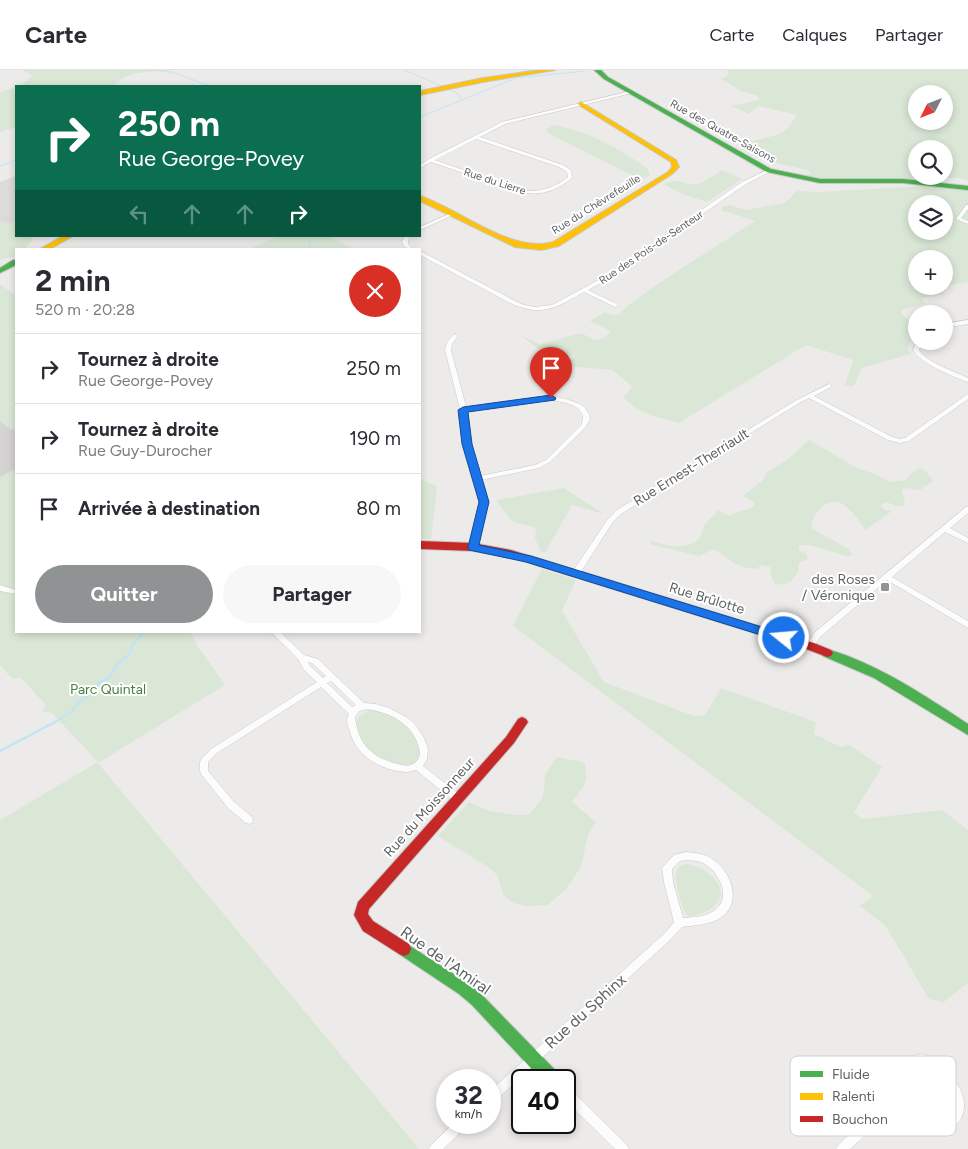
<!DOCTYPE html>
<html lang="fr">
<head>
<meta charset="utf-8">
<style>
  body { margin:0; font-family:Figtree,sans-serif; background:#f7f7f7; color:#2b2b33; height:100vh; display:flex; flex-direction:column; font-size:19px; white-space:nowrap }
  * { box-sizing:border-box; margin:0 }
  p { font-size:16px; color:#7c7c81 }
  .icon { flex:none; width:28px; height:28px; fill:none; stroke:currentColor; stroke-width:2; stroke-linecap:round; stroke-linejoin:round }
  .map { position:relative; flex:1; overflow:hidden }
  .panel { position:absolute; left:15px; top:178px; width:406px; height:385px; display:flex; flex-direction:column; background:#fff; border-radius:0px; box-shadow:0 2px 8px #0003 }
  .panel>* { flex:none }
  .top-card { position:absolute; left:15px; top:15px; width:406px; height:152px; border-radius:0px; box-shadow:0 2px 8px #0003; background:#0b6e4f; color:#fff; overflow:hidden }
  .needle { width:32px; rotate:228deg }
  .fabs { position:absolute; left:908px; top:15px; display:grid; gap:10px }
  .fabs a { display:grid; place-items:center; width:45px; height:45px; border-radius:50%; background:#fff; box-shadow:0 2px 8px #0003; font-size:25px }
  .speed { position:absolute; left:436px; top:999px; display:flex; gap:10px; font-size:25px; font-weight:700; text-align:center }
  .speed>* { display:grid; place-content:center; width:65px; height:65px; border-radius:50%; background:#fff; box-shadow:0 2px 8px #0003; line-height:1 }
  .speed small { font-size:12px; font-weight:400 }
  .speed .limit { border:2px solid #111; border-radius:8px; background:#fff; color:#111 }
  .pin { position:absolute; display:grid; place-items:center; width:42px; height:42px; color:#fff; margin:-51px -21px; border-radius:50% 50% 50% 0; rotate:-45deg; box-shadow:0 0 5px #0007 }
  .pin .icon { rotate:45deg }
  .me { position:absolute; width:55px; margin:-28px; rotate:287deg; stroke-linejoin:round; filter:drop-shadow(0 0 4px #0008) }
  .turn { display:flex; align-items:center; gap:18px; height:105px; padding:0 20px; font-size:22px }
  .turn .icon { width:65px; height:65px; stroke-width:2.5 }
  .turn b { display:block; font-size:35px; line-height:42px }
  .lanes { display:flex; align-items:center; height:48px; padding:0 20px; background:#0003; justify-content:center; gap:25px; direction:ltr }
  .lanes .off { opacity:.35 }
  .round { display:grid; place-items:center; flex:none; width:52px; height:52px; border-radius:26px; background:#f7f7f7 }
  .head { display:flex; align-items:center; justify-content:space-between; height:85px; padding:0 20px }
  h1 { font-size:30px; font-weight:700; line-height:38px }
  .action { display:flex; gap:10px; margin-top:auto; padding:10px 20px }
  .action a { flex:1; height:58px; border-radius:30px; background:#909394; color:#fff; font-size:20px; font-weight:700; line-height:58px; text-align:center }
  .action a+a { background:#f7f7f7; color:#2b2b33 }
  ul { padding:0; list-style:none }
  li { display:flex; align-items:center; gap:15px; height:70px; padding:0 20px; border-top:1px solid #e1e1e2 }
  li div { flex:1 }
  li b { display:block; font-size:19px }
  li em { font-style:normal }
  header { display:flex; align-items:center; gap:30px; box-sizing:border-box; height:70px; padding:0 25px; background:#fff; border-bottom:1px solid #e1e1e2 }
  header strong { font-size:24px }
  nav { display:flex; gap:28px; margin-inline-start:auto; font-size:18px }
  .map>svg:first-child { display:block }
  .industrial { fill:#dddbd9 }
  .green { fill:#dae7d6; fill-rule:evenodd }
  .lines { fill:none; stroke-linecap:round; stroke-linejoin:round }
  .stream-far2 { stroke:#c2e5f3; stroke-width:1 }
  .stream-far1 { stroke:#c2e5f3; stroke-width:2 }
  .stream { stroke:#c2e5f3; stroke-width:2.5 }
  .building { fill:#d4d2d2; stroke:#dcdad8 }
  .street-casing { stroke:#cac9c9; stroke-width:1 }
  .fast-casing { stroke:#c7c8c8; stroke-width:2 }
  .slow-casing { stroke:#c7c8c8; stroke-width:2 }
  .jam-casing { stroke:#c7c8c8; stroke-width:2 }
  .street { fill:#fcfcfc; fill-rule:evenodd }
  .fast { fill:#4caf50; fill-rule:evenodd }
  .slow { fill:#ffc107; fill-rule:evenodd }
  .jam { fill:#c62828; fill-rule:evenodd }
  .route { fill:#1a73e8; stroke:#114b97 }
  .poi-dot { fill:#909394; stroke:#fff; stroke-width:2 }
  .labels { text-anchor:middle; stroke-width:4; stroke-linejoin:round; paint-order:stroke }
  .far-street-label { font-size:11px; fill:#5e6366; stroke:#fff }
  .street-label { font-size:14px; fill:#5e6366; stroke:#fff }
  .poi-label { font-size:14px; fill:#5e6366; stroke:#fff; text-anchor:end }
  .park-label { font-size:14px; fill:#437f3d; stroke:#fff }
  .near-street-label { font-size:16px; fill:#5e6366; stroke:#fff }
  .key { fill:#fff; stroke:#cfd0d1; stroke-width:1 }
  .key-label { font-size:14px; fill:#5e6366 }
</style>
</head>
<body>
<header>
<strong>Carte</strong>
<nav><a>Carte</a><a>Calques</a><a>Partager</a></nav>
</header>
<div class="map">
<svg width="968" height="1079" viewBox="0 0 968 1079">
  <rect width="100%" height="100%" fill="#edebe9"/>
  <path class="industrial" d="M16,106V152L0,158V112Z"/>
  <path class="green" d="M22,0H163L171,2C153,1 127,0 114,16H19L33,6Z
    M727,0H968V110L957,108L837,113L824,108L811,109L807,106L810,103L808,100C783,95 762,91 740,79L749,72L780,64L788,58L797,45L759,36L749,44L731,36L760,30L756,25L743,22L721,9L729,5ZM916,24H944V51H916ZM916,79H944V106H916Z
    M16,17V57L0,62V22Z
    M553,55C587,60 620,79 648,99L650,106L638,108L548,63L546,60Z
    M722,100L742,109L707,132L679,123L664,114C682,107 679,114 694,114C703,115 715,104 722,100Z
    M943,115L968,121V212L947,216L943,224L922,228L925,234L901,240V243L916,257C916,266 909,270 908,280L911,284L864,297C857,302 859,311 853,316L845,315L853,290L806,275L679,353C654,346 642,346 623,327L632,317L613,300L566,296L575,286L537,278L522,266L540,274L582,263C594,271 598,273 610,263L608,260L590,251L605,242L613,245L619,244L630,234L659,213L755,151L721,140L723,137L730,135L745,140L785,133L797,121L820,122ZM916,134H944V161H916ZM916,189H944V216H916Z
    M0,151L10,154L16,152V166H32L33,170L24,179H16L15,186L0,190Z
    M278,166H330L353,179H250Z
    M0,214L16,226V561H190L197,575L225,615L98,693L419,1079H0V750L98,692L52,643L42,641L46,635L21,608L12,609L0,595Z
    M809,370L855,397L877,405L889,412L906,410C918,395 922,394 933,411L920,420L906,418L902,420L905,434C899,439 893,435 887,432L882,434L881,436L885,440L892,441L865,460C855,445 840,420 821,438C814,445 812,449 812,459L849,479L852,485L850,487L809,475H799V480L807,485V490L800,492L798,496L799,500C792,512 789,516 775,514L772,509L770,497L761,495L757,499L747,498L735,494L718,481L712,480L699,486L650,474V471C663,474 683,481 696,471C702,467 702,459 705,454C709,449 713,447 718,440L730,446C739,440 746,441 755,436L754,432L743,426L763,410L766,403L788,389Z
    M420,409L437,416L431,469H420Z
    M564,418L604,444L572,435L545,483L540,481L535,468L536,458L511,451L496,430Z
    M542,499L576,510L562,541L604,612L694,646L705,645L721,618L816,652L814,664L841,677L849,675L882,697L854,742L862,749L942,740L968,760V913L944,932L929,929L885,855L859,836L873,826L513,556Z
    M370,640C385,641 400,648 411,660C416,665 419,673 420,680C422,714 345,684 358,647Z
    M557,687L584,692C590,712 584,716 572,732L596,752L588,765L581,797L566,819L548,835L526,836L513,833L504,826L497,805L491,799L438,766L469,732L489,741L516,745H529L543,727L545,705Z
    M687,794C705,796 734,818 714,836C708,843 698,844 689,847C682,843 673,808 677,800C679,796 682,795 687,794Z"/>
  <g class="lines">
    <path class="stream-far2" d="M161,0L178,4L209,16
      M404,0L456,22L462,29
      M420,47L516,8L585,1
      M0,96L16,90
      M309,166L310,176"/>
    <path class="stream-far1" d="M308,179L311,175"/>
    <path class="stream" d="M0,681L57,651L71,642L82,629L88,627L100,612L109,608L117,595L129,584L132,576L145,561"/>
  </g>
  <path class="building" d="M0,351L11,360L13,359L16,361V399L0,407Z"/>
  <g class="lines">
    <defs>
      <path id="street" d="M631,21L633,22L632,23L505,54L480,67L563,95L571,100L572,108C540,134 517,122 483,110C466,104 449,98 431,92L420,98V95L429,89L502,52ZM476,69L559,97L567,102L568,107C553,119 537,123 519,120L435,90Z
        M767,100L771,101L746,114L610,208L588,220L617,234L618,235L615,237L584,222C557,237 544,247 512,234L420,185V181L422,182L521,234L534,237L552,235L606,206L742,112Z
        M966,135H968V139L961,148L968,151V154L956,149Z
        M451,143L455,144L420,160V157Z
        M405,166H410L408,171V174L413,179H408L403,175L402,171Z
        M968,250V254L944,258V254Z
        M455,264L458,266L452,274L451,280L466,337L551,326L566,329L580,334L585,338L589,344L590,349L586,357L550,392L539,398L481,410L487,432L477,477L473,479L469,477L481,432L464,374L460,339L445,280C446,274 449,267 455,264ZM551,330C565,332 590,336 581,355L546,390L535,395L480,406L470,374L466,340Z
        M917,271H923L919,280C927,293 954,301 968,308V312C954,307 919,293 913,280Z
        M829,314L832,316L831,317L814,326L892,367L900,369L905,368L968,324V329L909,371L900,373L888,370L809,328L799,333L621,444L612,453L579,505H573L572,503L573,501L608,449L617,440L795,331Z
        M966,437H968V443L950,458L968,468V473L945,462L892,507L968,551V558L887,510L820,567L813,578H807L806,576L814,563Z
        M0,515L16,520V524L0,521Z
        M270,561H279L304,585L318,589L364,633L376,634L389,638L406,647L414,653L424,668L428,679L427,689L423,696L460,725L461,728L460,731L457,732L454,731L416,700C408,703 402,702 393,700C371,694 355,682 349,659C347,654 346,649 349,644L321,617L217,683L208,692V701L234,732L252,747L253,750L252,753L249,754L246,753L228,738L201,704C197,691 202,688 211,679L317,612L304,600L298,589ZM308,592L312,593L326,606L323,608L310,596ZM331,611L356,635L352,637L327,613ZM367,639C389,642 414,654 419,678C421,683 420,688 416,692C411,697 404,696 398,694C372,688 358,674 355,647L359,641Z
        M686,782C694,783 702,783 709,787C729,797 743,829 723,846C712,855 695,855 682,857L672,868L494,1032L490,1033V1021L666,862L674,852L664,812L662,798L674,785ZM686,790C691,791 697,790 701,792C718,799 732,826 716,839C707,847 694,847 683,848L673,812L672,799L680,791Z
        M920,984C937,986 945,997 954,1009C964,1023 968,1038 959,1052C954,1056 951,1059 946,1061C926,1056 906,1044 885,1047L850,1079H836L838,1075L877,1040C876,1034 876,1029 877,1023C882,1004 902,988 920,984ZM920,994C934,996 949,1016 954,1028C956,1032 955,1036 955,1040L944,1050C925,1045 907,1034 887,1036C887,1031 887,1024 889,1020C894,1010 910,997 920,994Z
        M565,1017L569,1018L627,1075L629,1079H615L565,1030Z
        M455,1052H468L467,1056L443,1079H429L431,1075Z"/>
      <path id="fast" d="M594,0H601L608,7L771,99L820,109H903L968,116V120L903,113H820L767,102L604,9Z
        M13,190H16V195L0,203V198Z
        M827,579C878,594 924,625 968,654V665L874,608L823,586L821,583L823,580Z
        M404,872L469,914L482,925L559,1004L561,1010H542L472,935L459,924L399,884L397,879L399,874Z"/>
      <path id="slow" d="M540,0H555L483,12L420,25V21L483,8Z
        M581,32L676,90L679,97L672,104L559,176L541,180L515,177L420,131V126C460,139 511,184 553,172L668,102L672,97L671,92L579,35L578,34Z
        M63,166H73L50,179H40Z"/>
      <path id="jam" d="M420,471L473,473L511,480L814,573L831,580L833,583L831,586L827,587L806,579L510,487L473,481L420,479Z
        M522,647L526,649L528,652L514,673L369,839L368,844L373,851L409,874L411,879L409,884L404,886L399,884L363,861L354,845L358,832L506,667L518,649Z"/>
    </defs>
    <use href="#street" class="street-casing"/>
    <use href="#fast" class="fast-casing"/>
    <use href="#slow" class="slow-casing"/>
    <use href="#jam" class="jam-casing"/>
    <use href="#street" class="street"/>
    <use href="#fast" class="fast"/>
    <use href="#slow" class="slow"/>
    <use href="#jam" class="jam"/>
  </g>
  <path class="route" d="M551,325L556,328L555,330L468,342L472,374L489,432L479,475L531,486L788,565L790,568L788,571H780L526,492L469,480L468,477L479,432L462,374L458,340L463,337Z"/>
  <rect class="poi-dot" x="880" y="512" width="10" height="10" rx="2.5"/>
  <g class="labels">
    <g class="far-street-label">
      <text transform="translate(723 61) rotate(29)" y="4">Rue des Quatre-Saisons</text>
      <text transform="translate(495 111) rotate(18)" y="4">Rue du Lierre</text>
      <text transform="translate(596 134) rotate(-32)" y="4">Rue du Chèvrefeuille</text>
      <text transform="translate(651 177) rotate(-34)" y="4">Rue des Pois-de-Senteur</text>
    </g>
    <g class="street-label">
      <text transform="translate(691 397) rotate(-32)" y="5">Rue Ernest-Therriault</text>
      <text transform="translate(707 528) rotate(17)" y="5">Rue Brûlotte</text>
      <text transform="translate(429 737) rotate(-48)" y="5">Rue du Moissonneur</text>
    </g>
    <g class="poi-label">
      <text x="875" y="514">des Roses<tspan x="875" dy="16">/ Véronique</tspan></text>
    </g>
    <g class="park-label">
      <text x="108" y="624">Parc Quintal</text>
    </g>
    <g class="near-street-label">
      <text transform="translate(446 890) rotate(35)" y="6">Rue de l'Amiral</text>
      <text transform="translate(585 941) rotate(-42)" y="6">Rue du Sphinx</text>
    </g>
  </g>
  <rect x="790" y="986" width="166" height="80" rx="8" class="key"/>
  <rect x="800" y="1001" width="23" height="6" fill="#4caf50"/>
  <rect x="800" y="1023" width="23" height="7" fill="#ffc107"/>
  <rect x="800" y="1046" width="23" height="6" fill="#c62828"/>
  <g class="key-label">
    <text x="832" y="1009">Fluide</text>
    <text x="832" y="1031">Ralenti</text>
    <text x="832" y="1054">Bouchon</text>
  </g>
</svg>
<div class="fabs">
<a><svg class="needle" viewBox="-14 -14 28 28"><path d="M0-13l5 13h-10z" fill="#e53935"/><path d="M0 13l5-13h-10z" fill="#7c7c81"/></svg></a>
<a><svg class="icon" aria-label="search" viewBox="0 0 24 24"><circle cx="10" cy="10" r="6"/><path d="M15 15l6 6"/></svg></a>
<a><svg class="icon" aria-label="layers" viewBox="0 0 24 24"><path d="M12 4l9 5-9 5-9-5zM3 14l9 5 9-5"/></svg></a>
<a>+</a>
<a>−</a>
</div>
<div class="speed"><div>32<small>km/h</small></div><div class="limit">40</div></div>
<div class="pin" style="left:551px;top:328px;background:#d93025"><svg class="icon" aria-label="arrive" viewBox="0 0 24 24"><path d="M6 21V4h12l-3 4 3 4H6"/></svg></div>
<svg class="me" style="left:784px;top:568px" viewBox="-20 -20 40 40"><circle r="17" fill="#1a73e8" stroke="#fff" stroke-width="3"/><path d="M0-11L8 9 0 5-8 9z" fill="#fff"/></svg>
<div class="top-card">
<div class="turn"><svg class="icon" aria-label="right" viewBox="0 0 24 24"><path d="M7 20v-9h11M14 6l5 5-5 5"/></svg><div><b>250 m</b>Rue George-Povey</div></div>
<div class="lanes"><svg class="icon off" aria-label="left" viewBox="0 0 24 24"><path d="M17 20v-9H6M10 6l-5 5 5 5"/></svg><svg class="icon off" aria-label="ahead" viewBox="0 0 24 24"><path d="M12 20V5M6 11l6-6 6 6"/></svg><svg class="icon off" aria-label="ahead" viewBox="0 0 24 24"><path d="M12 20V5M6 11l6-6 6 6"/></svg><svg class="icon" aria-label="right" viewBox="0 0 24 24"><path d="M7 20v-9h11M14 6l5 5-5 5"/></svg></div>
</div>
<section class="panel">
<div class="head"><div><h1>2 min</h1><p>520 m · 20:28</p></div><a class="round" style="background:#d93025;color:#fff"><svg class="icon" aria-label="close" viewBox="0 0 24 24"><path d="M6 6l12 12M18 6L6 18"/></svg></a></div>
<ul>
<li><svg class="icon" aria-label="right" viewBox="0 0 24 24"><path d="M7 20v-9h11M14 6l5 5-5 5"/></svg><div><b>Tournez à droite</b><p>Rue George-Povey</p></div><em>250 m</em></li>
<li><svg class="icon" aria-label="right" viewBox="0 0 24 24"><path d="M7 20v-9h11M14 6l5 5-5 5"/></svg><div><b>Tournez à droite</b><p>Rue Guy-Durocher</p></div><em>190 m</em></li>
<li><svg class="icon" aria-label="arrive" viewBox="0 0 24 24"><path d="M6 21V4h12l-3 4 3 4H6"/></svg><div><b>Arrivée à destination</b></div><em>80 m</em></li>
</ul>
<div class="action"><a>Quitter</a><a>Partager</a></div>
</section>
</div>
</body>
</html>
